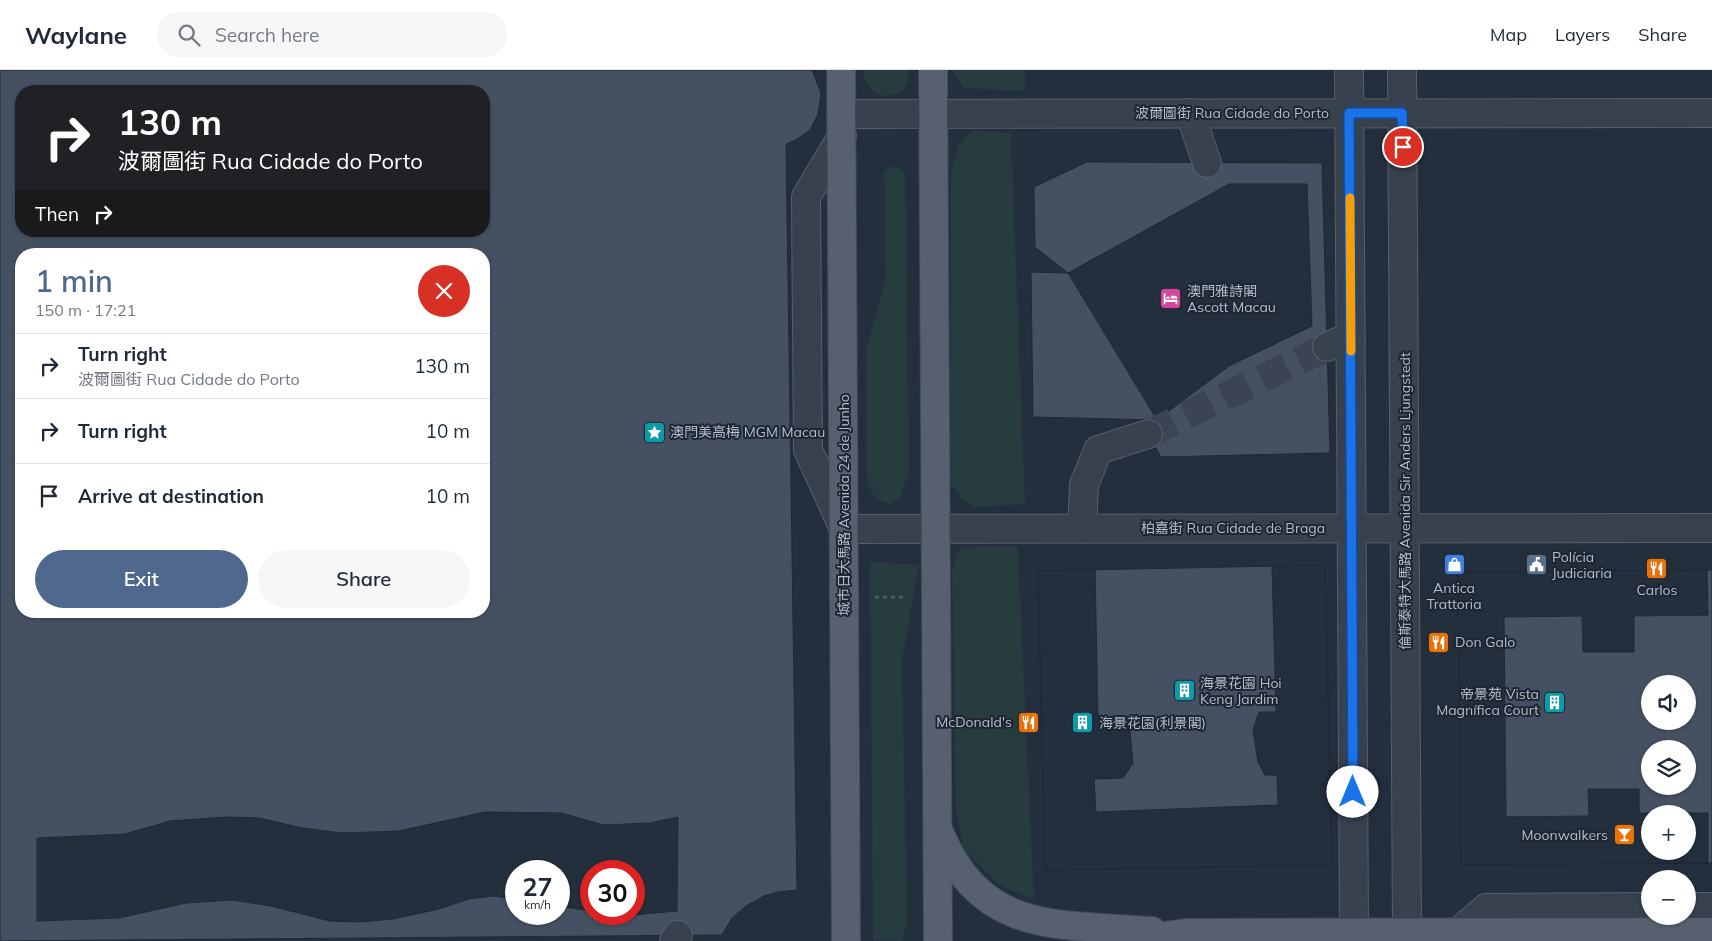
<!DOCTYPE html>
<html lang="en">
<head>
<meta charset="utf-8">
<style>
  body { margin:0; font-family:Mulish,"Noto Sans SC",sans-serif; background:#f6f6f7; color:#1f2937; height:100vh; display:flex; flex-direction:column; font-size:19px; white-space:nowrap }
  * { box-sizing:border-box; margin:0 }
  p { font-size:16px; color:#747a83 }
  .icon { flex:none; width:28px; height:28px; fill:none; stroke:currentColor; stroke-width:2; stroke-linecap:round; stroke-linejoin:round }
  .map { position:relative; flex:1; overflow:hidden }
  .details { position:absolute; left:15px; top:178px; width:475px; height:370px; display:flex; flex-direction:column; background:#fff; border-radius:20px; box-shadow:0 1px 4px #0004 }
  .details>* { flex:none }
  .banner { position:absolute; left:15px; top:15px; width:475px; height:152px; border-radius:20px; box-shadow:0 1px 4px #0004; background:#202124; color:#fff; overflow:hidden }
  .tools { position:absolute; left:1641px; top:605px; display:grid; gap:10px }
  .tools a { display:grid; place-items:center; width:55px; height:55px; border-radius:50%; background:#fff; box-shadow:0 1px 4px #0004; font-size:25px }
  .speed { position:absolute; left:505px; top:790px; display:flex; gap:10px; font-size:25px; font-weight:700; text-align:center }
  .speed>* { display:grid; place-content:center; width:65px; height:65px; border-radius:50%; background:#fff; box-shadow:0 1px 4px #0004; line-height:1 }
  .speed small { font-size:12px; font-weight:400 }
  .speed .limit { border:8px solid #d22; background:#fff; color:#111 }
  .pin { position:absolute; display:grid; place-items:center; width:42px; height:42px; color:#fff; margin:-21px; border:2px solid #fff; border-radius:50%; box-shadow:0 1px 5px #0007 }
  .me { position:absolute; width:55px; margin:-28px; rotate:0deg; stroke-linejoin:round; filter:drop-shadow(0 0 4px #0008) }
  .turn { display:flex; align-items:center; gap:18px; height:105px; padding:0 20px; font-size:22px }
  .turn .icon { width:65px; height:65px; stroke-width:2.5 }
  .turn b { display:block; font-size:35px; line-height:42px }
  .then { display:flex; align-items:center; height:48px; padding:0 20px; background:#0003; gap:10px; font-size:19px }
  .round { display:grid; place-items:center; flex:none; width:52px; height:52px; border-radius:26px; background:#f6f6f7 }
  .overview { display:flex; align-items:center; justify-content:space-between; height:85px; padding:0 20px }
  h1 { font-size:30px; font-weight:600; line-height:38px; color:#4f688e }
  .primary-button { display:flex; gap:10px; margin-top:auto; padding:10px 20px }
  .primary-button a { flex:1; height:58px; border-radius:30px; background:#4f688e; color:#fff; font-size:20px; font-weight:600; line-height:58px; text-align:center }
  .primary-button a+a { background:#f6f6f7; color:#1f2937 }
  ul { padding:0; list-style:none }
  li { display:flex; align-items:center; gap:15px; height:65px; padding:0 20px; border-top:1px solid #e0e1e3 }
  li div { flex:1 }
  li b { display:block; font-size:19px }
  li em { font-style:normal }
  header { display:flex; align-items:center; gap:30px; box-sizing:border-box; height:70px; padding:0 25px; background:#fff; border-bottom:1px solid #e0e1e3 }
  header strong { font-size:24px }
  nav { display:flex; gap:28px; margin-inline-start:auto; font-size:18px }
  .search { width:350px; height:45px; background:#f6f6f7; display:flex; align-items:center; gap:12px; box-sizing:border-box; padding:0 18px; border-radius:28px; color:#747a83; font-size:19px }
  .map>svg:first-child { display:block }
  .green { fill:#263c3f }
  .building { fill:#455162; stroke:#1f2835; fill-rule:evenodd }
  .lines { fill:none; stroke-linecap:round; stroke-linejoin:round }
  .minor-tunnel { stroke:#3a4453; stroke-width:28; stroke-dasharray:28 14; stroke-linecap:butt }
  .minor-casing { stroke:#565f6c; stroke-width:30 }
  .major-casing { stroke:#414a57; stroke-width:30 }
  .path { stroke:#44595c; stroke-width:3; stroke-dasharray:4 4; stroke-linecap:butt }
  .minor { stroke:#38414e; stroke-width:28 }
  .major { stroke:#56606e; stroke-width:28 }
  .route-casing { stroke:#114b97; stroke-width:12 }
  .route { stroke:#1a73e8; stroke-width:9 }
  .slow { stroke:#f59e0b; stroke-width:9 }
  .labels { text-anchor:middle; stroke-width:4; stroke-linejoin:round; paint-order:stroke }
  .street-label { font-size:14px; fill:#b4bcc9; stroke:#1d2633 }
  .poi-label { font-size:14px; fill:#b4bcc9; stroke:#1d2633; text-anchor:start }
</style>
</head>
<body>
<header>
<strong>Waylane</strong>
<div class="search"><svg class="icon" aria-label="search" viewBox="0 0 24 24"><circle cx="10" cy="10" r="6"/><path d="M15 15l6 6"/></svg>Search here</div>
<nav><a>Map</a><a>Layers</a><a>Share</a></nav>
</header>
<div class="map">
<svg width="1712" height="871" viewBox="0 0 1712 871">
  <rect width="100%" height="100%" fill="#242f3e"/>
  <path class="green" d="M862,0H908V12L901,23C877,30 869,23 862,0Z
    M953,0H1025V21L963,18Z
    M972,61L1011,63L1025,434L974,437L962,428L950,413L951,103L958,75Z
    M890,97H896L905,102L909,401L900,428L889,434C874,429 869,422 867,406V276L885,212L884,101Z
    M979,477H1018L1034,829L999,815L964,779L956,739L952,498L959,479Z
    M870,492L919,495L902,590L907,853L902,871L873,870Z"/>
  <path class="building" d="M0,0H812L821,23L818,44L810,60L796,70L786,74L797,820L778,822L764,826L746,836L732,848L722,865L0,871ZM21,21H484V161H21ZM21,184H484V541H21ZM516,801H559V844H516ZM591,801H634V844H591Z
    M1087,92L1322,93L1330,383L1161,387L1148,364L1157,350L1068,203L1035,177L1034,117Z
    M1229,114H1307L1312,256L1229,296L1157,350L1033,347L1031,202L1068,203Z
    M1325,495L1332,795L1045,800L1038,501L1095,499L1098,647L1119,646L1130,661L1133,693L1123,708L1094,709L1096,742L1278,735L1277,705H1265L1258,692L1253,660L1259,642H1276L1272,496Z
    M1325,495L1332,795L1045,800L1038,501Z
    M1707,500H1712V793L1461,795L1458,502ZM1650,614H1688V651H1650ZM1650,679H1688V716H1650ZM1650,744H1688V781H1650Z
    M1707,500L1708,545L1634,546V582H1583L1582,546L1504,547L1506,747L1589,746L1588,719H1639V743H1708V793L1461,795L1458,502ZM1650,744H1688V781H1650Z
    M485,742L561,743L604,755L650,753L678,747L677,841L622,846L607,844H634V801H591V841L559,836V801H516V829L494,826L469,829L439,839L393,849L361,852L330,851L271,836L232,830L186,833L119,848L37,851V768L125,764L170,751L225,747L259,748L302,758L343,763L399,761Z"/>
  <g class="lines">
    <path class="minor-tunnel" d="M1148,364L1327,277"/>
    <defs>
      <path id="minor" d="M1349,0L1354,863
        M1402,0L1407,863
        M1190,43L1207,93
        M841,44L1712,43
        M842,66L806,127L808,380L844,459L1712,458
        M1327,277L1351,266
        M1082,459L1084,415L1098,380L1148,364
        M1688,837H1712
        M1457,863L1486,838L1650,837
        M674,871L678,865"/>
      <path id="major" d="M841,0L846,871
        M933,0L938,871
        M940,764C982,865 1060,854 1152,861
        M1128,871L1186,863L1712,862"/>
    </defs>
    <use href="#minor" class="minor-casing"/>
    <use href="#major" class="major-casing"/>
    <path class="path" d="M875,527H904"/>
    <use href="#minor" class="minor"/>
    <use href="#major" class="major"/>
  </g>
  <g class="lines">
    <defs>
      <path id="route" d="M1353,722L1349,43H1402L1403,77"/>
    </defs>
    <use href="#route" class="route-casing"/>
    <use href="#route" class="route"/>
    <path class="slow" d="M1350,128L1351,281"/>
  </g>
  <defs>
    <symbol id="hotel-square" viewBox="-11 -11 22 22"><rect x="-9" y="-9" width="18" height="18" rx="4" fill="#d1479c" stroke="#1d2633"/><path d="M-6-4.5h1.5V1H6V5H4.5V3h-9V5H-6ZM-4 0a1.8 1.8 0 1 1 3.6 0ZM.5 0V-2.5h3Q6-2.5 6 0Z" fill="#fff"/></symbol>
    <symbol id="sight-square" viewBox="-11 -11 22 22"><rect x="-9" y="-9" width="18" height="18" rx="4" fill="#0f9aa8" stroke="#1d2633"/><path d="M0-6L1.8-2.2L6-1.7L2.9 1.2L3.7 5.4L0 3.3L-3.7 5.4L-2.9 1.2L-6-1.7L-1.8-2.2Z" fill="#fff"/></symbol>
    <symbol id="shop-square" viewBox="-11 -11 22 22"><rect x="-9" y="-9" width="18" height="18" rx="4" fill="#3f7fe0" stroke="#1d2633"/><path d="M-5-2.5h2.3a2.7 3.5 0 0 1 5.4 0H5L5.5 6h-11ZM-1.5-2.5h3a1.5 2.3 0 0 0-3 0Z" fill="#fff"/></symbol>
    <symbol id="civic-square" viewBox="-11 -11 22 22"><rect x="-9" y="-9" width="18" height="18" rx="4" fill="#5c6f8a" stroke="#1d2633"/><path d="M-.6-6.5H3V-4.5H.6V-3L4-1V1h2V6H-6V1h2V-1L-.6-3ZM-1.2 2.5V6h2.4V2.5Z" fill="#fff"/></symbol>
    <symbol id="restaurant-square" viewBox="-11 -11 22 22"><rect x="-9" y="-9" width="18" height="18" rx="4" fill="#e8710a" stroke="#1d2633"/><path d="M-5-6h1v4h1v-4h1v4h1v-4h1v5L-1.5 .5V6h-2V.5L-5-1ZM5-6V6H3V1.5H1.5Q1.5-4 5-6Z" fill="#fff"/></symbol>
    <symbol id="building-square" viewBox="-11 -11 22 22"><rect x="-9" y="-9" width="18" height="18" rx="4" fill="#0f9aa8" stroke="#1d2633"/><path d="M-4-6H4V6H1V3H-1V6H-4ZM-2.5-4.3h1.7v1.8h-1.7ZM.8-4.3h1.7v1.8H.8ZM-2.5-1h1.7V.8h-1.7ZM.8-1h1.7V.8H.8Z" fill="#fff"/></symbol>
    <symbol id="bar-square" viewBox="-11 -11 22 22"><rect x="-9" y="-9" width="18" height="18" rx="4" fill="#e8710a" stroke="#1d2633"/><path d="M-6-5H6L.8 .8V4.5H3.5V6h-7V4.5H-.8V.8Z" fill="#fff"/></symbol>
  </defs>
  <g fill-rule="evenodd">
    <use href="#hotel-square" x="1158" y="216" width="25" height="25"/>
    <use href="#sight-square" x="642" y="350" width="25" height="25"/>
    <use href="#shop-square" x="1442" y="482" width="25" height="25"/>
    <use href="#civic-square" x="1524" y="482" width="25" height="25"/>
    <use href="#restaurant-square" x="1644" y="486" width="25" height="25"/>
    <use href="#restaurant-square" x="1426" y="560" width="25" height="25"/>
    <use href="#building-square" x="1172" y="608" width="25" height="25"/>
    <use href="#building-square" x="1542" y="620" width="25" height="25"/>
    <use href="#restaurant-square" x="1016" y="640" width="25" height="25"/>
    <use href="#building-square" x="1070" y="640" width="25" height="25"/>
    <use href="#bar-square" x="1612" y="752" width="25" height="25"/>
  </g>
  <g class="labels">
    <g class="street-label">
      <text x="1232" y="48">波爾圖街 Rua Cidade do Porto</text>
      <text transform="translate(1405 431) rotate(-90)" y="5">倫斯泰特大馬路 Avenida Sir Anders Ljungstedt</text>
      <text transform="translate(844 435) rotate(-90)" y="5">城市日大馬路 Avenida 24 de Junho</text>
      <text x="1233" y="463">柏嘉街 Rua Cidade de Braga</text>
    </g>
    <g class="poi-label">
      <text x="1187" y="226">澳門雅詩閣<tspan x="1187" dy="16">Ascott Macau</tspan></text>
      <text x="670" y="367">澳門美高梅 MGM Macau</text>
      <text x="1552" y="492">Polícia<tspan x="1552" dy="16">Judiciaria</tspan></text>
      <text x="1454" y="523" text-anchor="middle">Antica<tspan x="1454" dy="16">Trattoria</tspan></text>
      <text x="1657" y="525" text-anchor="middle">Carlos</text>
      <text x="1455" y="577">Don Galo</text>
      <text x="1200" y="618">海景花園 Hoi<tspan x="1200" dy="16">Keng Jardim</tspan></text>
      <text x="1539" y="629" text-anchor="end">帝景苑 Vista<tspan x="1539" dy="16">Magnífica Court</tspan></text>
      <text x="1012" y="657" text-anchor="end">McDonald's</text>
      <text x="1099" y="658">海景花園(利景閣)</text>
      <text x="1608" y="770" text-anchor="end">Moonwalkers</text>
    </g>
  </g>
</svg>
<div class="tools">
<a><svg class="icon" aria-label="sound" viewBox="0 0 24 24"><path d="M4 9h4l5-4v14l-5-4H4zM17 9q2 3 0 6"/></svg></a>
<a><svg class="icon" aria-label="layers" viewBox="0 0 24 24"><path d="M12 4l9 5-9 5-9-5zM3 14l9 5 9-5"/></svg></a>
<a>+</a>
<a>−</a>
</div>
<div class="speed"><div>27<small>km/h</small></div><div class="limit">30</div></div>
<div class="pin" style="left:1403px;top:77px;background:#d93025"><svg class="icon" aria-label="arrive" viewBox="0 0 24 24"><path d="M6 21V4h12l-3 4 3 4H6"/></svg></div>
<svg class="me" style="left:1353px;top:722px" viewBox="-20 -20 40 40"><circle r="19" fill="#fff"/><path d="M0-13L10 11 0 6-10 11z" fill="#1a73e8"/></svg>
<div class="banner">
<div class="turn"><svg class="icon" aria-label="right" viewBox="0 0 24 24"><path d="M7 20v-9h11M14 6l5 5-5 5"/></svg><div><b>130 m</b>波爾圖街 Rua Cidade do Porto</div></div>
<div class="then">Then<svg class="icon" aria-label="right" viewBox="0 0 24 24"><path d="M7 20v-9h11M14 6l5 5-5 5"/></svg></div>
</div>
<section class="details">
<div class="overview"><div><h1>1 min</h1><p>150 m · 17:21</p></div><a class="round" style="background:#d93025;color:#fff"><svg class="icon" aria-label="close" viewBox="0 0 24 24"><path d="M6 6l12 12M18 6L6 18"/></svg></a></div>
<ul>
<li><svg class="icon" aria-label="right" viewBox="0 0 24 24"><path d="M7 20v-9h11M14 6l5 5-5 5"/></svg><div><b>Turn right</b><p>波爾圖街 Rua Cidade do Porto</p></div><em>130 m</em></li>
<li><svg class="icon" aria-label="right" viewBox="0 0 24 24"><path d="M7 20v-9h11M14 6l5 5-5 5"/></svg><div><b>Turn right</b></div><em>10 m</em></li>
<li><svg class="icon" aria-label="arrive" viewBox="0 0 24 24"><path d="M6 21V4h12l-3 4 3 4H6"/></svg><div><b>Arrive at destination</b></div><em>10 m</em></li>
</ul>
<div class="primary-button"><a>Exit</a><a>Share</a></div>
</section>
</div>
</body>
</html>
